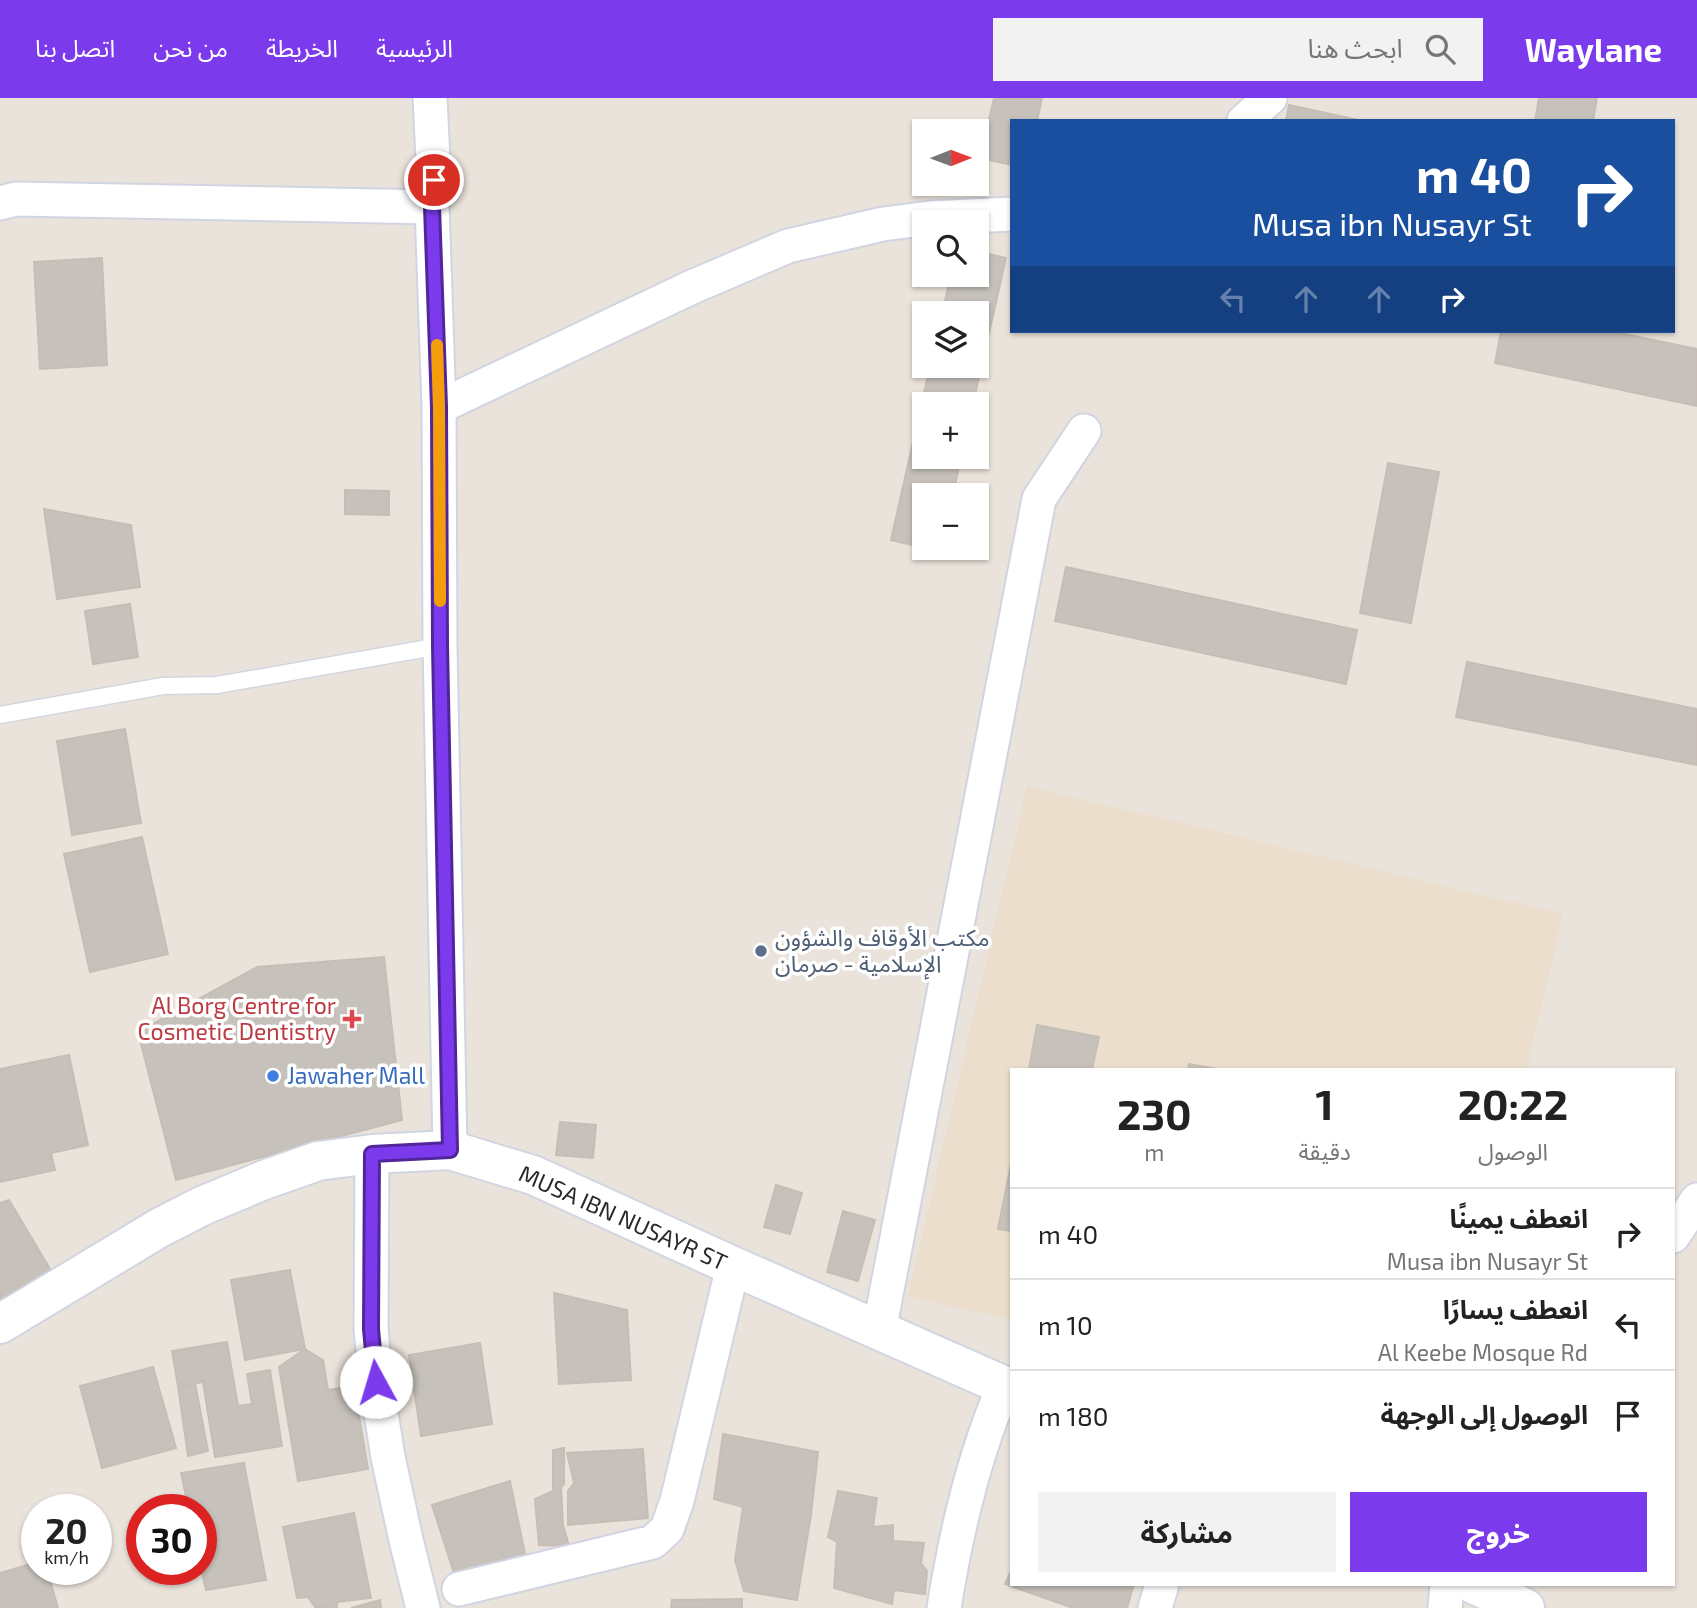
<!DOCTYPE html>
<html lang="ar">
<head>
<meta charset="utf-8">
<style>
  body { margin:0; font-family:"Exo 2","Noto Sans Arabic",sans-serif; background:#f2f2f2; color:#222; direction:rtl; height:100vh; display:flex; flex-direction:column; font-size:26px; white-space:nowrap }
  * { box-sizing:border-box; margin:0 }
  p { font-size:23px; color:#767676 }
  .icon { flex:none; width:38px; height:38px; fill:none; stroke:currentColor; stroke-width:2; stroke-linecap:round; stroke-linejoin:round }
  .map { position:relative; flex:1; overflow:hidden; direction:ltr }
  .side { position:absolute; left:1010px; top:970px; width:665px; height:518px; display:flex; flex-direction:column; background:#fff; border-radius:0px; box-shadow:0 2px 5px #0004; direction:rtl }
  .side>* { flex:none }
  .top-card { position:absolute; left:1010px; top:21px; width:665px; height:214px; border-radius:0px; box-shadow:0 2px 5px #0004; direction:rtl; background:#1a4fa0; color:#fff; overflow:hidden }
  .needle { width:46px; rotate:89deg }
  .tools { position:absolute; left:912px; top:21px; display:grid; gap:14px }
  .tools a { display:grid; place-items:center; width:77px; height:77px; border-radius:0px; background:#fff; box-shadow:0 2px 5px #0004; font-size:35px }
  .speed { position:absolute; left:21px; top:1396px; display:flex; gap:14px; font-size:35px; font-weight:700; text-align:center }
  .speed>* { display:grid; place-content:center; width:91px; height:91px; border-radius:50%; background:#fff; box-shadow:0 2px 5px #0004; line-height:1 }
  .speed small { font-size:18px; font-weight:400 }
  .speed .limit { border:10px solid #d22; background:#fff; color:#111 }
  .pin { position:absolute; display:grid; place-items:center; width:60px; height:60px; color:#fff; margin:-30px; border:4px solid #fff; border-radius:50%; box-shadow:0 2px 7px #0007 }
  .me { position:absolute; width:77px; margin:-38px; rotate:354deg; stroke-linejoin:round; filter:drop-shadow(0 0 5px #0008) }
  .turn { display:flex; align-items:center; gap:24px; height:147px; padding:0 28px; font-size:32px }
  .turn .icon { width:91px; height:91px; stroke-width:2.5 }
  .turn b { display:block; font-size:49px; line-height:60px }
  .lanes { display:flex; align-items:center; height:66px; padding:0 28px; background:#0003; justify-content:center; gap:35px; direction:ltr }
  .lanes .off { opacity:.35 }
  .eta { display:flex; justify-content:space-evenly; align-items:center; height:119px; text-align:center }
  .eta b { font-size:42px; font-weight:700; line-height:49px }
  .primary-button { display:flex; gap:14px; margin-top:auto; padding:14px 28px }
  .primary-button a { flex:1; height:80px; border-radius:0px; background:#7c3aed; color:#fff; font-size:28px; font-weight:700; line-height:80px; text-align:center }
  .primary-button a+a { background:#f2f2f2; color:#222 }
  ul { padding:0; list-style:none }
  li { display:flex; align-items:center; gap:21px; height:91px; padding:0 28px; border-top:2px solid #e0e0e0 }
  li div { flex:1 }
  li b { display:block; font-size:26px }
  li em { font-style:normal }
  header { display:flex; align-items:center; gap:42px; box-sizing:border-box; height:98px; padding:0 35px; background:#7c3aed; color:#fff }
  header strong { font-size:33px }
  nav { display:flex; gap:38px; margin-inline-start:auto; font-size:24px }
  .search { width:490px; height:63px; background:#f2f2f2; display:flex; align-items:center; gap:18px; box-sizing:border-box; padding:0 24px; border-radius:0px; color:#767676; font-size:26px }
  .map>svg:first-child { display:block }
  .education { fill:#ebdecc }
  .building { fill:#c6c1ba; stroke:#c6beb5; stroke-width:2 }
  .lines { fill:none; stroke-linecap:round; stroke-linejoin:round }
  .service-casing { stroke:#d1d5e1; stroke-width:19 }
  .minor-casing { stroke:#d1d5e1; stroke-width:37 }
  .tertiary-casing { stroke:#d1d5e1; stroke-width:42 }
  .service { stroke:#fff; stroke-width:16 }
  .minor { stroke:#fff; stroke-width:33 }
  .tertiary { stroke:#fff; stroke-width:38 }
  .route-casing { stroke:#51269a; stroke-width:18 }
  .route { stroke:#7c3aed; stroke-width:12 }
  .slow { stroke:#f59e0b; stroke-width:12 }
  .service-dot { fill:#5c6f8a; stroke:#fff; stroke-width:2.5 }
  .health-dot { fill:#e0444e; stroke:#fff; stroke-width:2.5 }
  .shop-dot { fill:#3f7fe0; stroke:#fff; stroke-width:2.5 }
  .labels { text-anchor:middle; stroke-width:7; stroke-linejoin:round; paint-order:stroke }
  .service-label { font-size:23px; fill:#4e5e75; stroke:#fff; text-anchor:start }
  .health-label { font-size:23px; fill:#be3a42; stroke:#fff; text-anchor:end }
  .shop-label { font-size:23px; fill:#366cbe; stroke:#fff; text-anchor:start }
  .street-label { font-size:23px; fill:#292929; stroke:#fff }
</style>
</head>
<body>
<header>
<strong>Waylane</strong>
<div class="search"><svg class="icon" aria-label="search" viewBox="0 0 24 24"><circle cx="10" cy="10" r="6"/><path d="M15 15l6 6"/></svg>ابحث هنا</div>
<nav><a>الرئيسية</a><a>الخريطة</a><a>من نحن</a><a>اتصل بنا</a></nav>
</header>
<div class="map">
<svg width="1697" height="1510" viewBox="0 0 1697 1510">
  <rect width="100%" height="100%" fill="#eae3db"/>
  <path class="education" d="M1027,688L1563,816L1527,971H1012L1011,1222L908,1198Z"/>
  <path class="building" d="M994,0H1042L1037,23H1012V67L980,60Z
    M1539,0H1597L1593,23H1535Z
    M1289,7L1363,23H1286Z
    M976,153L1006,160L973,306H924V359H961L953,397H924V450L891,442L930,268H976V215H942L951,177H976Z
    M102,160L107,267L40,271L34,164Z
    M1501,233H1610L1697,251V308L1495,265Z
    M1388,365L1439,374L1411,525L1360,515Z
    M345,392L389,393V417L345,416Z
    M44,411L131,427L140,489L57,501Z
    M1066,469L1357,532L1346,586L1055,523Z
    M130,506L138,559L93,566L85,513Z
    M1467,564L1697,611V667L1456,619Z
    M125,631L141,725L72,737L57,643Z
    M142,739L168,856L90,874L64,756Z
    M384,859L402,1022L176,1082L138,934L257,869Z
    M1037,927L1099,939L1092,971H1029Z
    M69,957L88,1047L51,1055L55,1072L0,1084V971Z
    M1189,966L1217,971H1188Z
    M560,1024L596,1027L593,1060L556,1057Z
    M1012,1061V1133L998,1131Z
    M776,1087L802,1095L790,1136L764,1129Z
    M9,1102L56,1181L0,1215V1105Z
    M843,1113L875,1122L858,1183L827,1174Z
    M290,1172L305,1251L245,1262L231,1182Z
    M554,1195L627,1212L631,1282L559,1286Z
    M227,1244L238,1308L252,1306L247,1276L270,1272L282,1348L215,1359L203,1284L178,1288L172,1253Z
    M480,1245L492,1326L421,1338L409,1257Z
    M305,1251L323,1262L328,1292L354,1288L368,1371L298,1383L279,1269Z
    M153,1269L176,1350L102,1370L80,1288Z
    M195,1285L208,1353L188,1358L178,1288Z
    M723,1336L818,1354L811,1417L797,1502L744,1493L735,1462L743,1409L714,1401Z
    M564,1350V1386L561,1389L563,1427L569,1448L539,1447L535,1401L553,1393V1352Z
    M643,1351L648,1420L568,1427V1393L574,1385L567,1355Z
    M244,1365L266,1482L206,1492L201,1471V1412H189L181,1375Z
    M510,1383L525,1456L454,1475L432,1407Z
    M838,1393L877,1400L873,1429L893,1427V1443L924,1445L921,1465L927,1473L925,1496L894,1492L892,1506L834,1490L837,1444L828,1439Z
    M354,1415L371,1500L337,1504V1510L315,1509L308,1499L297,1500L283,1429Z
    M37,1464V1472H47L58,1510H0V1475Z
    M1012,1471V1486H1134L1127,1510H1073L1005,1486Z
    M742,1501V1510H671L672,1502Z
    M380,1502L381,1510H351Z"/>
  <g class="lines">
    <defs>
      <path id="service" d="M0,617L163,588L217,587L440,548"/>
      <path id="minor" d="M430,0L434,82L432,109L439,309L440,548L450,1052
        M1244,23L1270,0
        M0,105L16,101L432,109
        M439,309L692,189L788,148L883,126L930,120L1012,116
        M372,1056L371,1231L376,1284L388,1359L406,1442L423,1510
        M1673,1138L1697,1102
        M879,1233L1039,401L1084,333
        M459,1491L653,1444L667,1431L677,1403L733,1168
        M944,1510C956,1434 973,1359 1004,1288
        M1155,1510L1162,1486
        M1445,1510L1447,1486"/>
      <path id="tertiary" d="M0,1226L159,1130L202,1108L264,1082L318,1063L372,1056L450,1052L533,1077L733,1168L1012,1291
        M1473,1486L1525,1510"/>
    </defs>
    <use href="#service" class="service-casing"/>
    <use href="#minor" class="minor-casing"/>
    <use href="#tertiary" class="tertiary-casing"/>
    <use href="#service" class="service"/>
    <use href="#minor" class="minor"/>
    <use href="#tertiary" class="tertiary"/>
  </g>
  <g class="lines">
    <defs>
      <path id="route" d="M376,1284L371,1231L372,1056L450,1052L440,548L439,309L432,109L434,82"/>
    </defs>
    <use href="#route" class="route-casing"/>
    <use href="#route" class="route"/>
    <path class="slow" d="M437,247L439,309L440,503"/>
  </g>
  <circle class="service-dot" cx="761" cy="853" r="7"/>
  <path class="health-dot" d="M348.5 910.5h7v7h7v7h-7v7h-7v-7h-7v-7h7z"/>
  <circle class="shop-dot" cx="273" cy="978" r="7"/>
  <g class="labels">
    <g class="service-label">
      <text x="775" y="848">مكتب الأوقاف والشؤون<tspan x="775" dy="26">الإسلامية - صرمان</tspan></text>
    </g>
    <g class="health-label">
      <text x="336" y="916">Al Borg Centre for<tspan x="336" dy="26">Cosmetic Dentistry</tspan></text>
    </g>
    <g class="shop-label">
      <text x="287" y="986">Jawaher Mall</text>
    </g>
    <g class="street-label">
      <text transform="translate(623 1120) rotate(24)" y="8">MUSA IBN NUSAYR ST</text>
    </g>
  </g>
</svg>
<div class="tools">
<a><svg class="needle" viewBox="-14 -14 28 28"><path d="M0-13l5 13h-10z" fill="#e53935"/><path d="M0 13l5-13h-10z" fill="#767676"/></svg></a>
<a><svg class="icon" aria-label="search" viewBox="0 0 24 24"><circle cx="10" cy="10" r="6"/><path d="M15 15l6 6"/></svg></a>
<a><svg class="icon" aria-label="layers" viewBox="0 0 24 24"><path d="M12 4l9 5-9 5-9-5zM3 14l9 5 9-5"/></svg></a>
<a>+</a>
<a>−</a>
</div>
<div class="speed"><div>20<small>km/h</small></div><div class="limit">30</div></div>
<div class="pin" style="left:434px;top:82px;background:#d93025"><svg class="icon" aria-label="arrive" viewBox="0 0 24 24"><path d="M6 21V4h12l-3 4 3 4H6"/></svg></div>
<svg class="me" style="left:376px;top:1284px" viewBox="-20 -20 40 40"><circle r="19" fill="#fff"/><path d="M0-13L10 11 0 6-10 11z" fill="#7c3aed"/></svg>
<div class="top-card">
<div class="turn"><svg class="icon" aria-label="right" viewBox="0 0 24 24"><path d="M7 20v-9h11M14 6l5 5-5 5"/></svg><div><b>40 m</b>Musa ibn Nusayr St</div></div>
<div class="lanes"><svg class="icon off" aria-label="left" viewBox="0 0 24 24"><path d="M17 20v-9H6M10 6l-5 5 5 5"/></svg><svg class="icon off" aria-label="ahead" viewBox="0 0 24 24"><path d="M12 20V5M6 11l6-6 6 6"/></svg><svg class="icon off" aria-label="ahead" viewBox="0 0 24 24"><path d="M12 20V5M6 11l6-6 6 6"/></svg><svg class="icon" aria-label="right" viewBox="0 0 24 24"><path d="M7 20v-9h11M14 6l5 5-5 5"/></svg></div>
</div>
<section class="side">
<div class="eta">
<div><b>20:22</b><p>الوصول</p></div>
<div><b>1</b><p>دقيقة</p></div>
<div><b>230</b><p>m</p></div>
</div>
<ul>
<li><svg class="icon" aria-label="right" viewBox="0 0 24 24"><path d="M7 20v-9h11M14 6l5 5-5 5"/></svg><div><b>انعطف يمينًا</b><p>Musa ibn Nusayr St</p></div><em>40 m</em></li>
<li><svg class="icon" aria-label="left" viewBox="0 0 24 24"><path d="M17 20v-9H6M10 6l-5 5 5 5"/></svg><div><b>انعطف يسارًا</b><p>Al Keebe Mosque Rd</p></div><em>10 m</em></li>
<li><svg class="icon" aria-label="arrive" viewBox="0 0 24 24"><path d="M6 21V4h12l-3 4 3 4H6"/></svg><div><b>الوصول إلى الوجهة</b></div><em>180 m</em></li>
</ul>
<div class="primary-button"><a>خروج</a><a>مشاركة</a></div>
</section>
</div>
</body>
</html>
